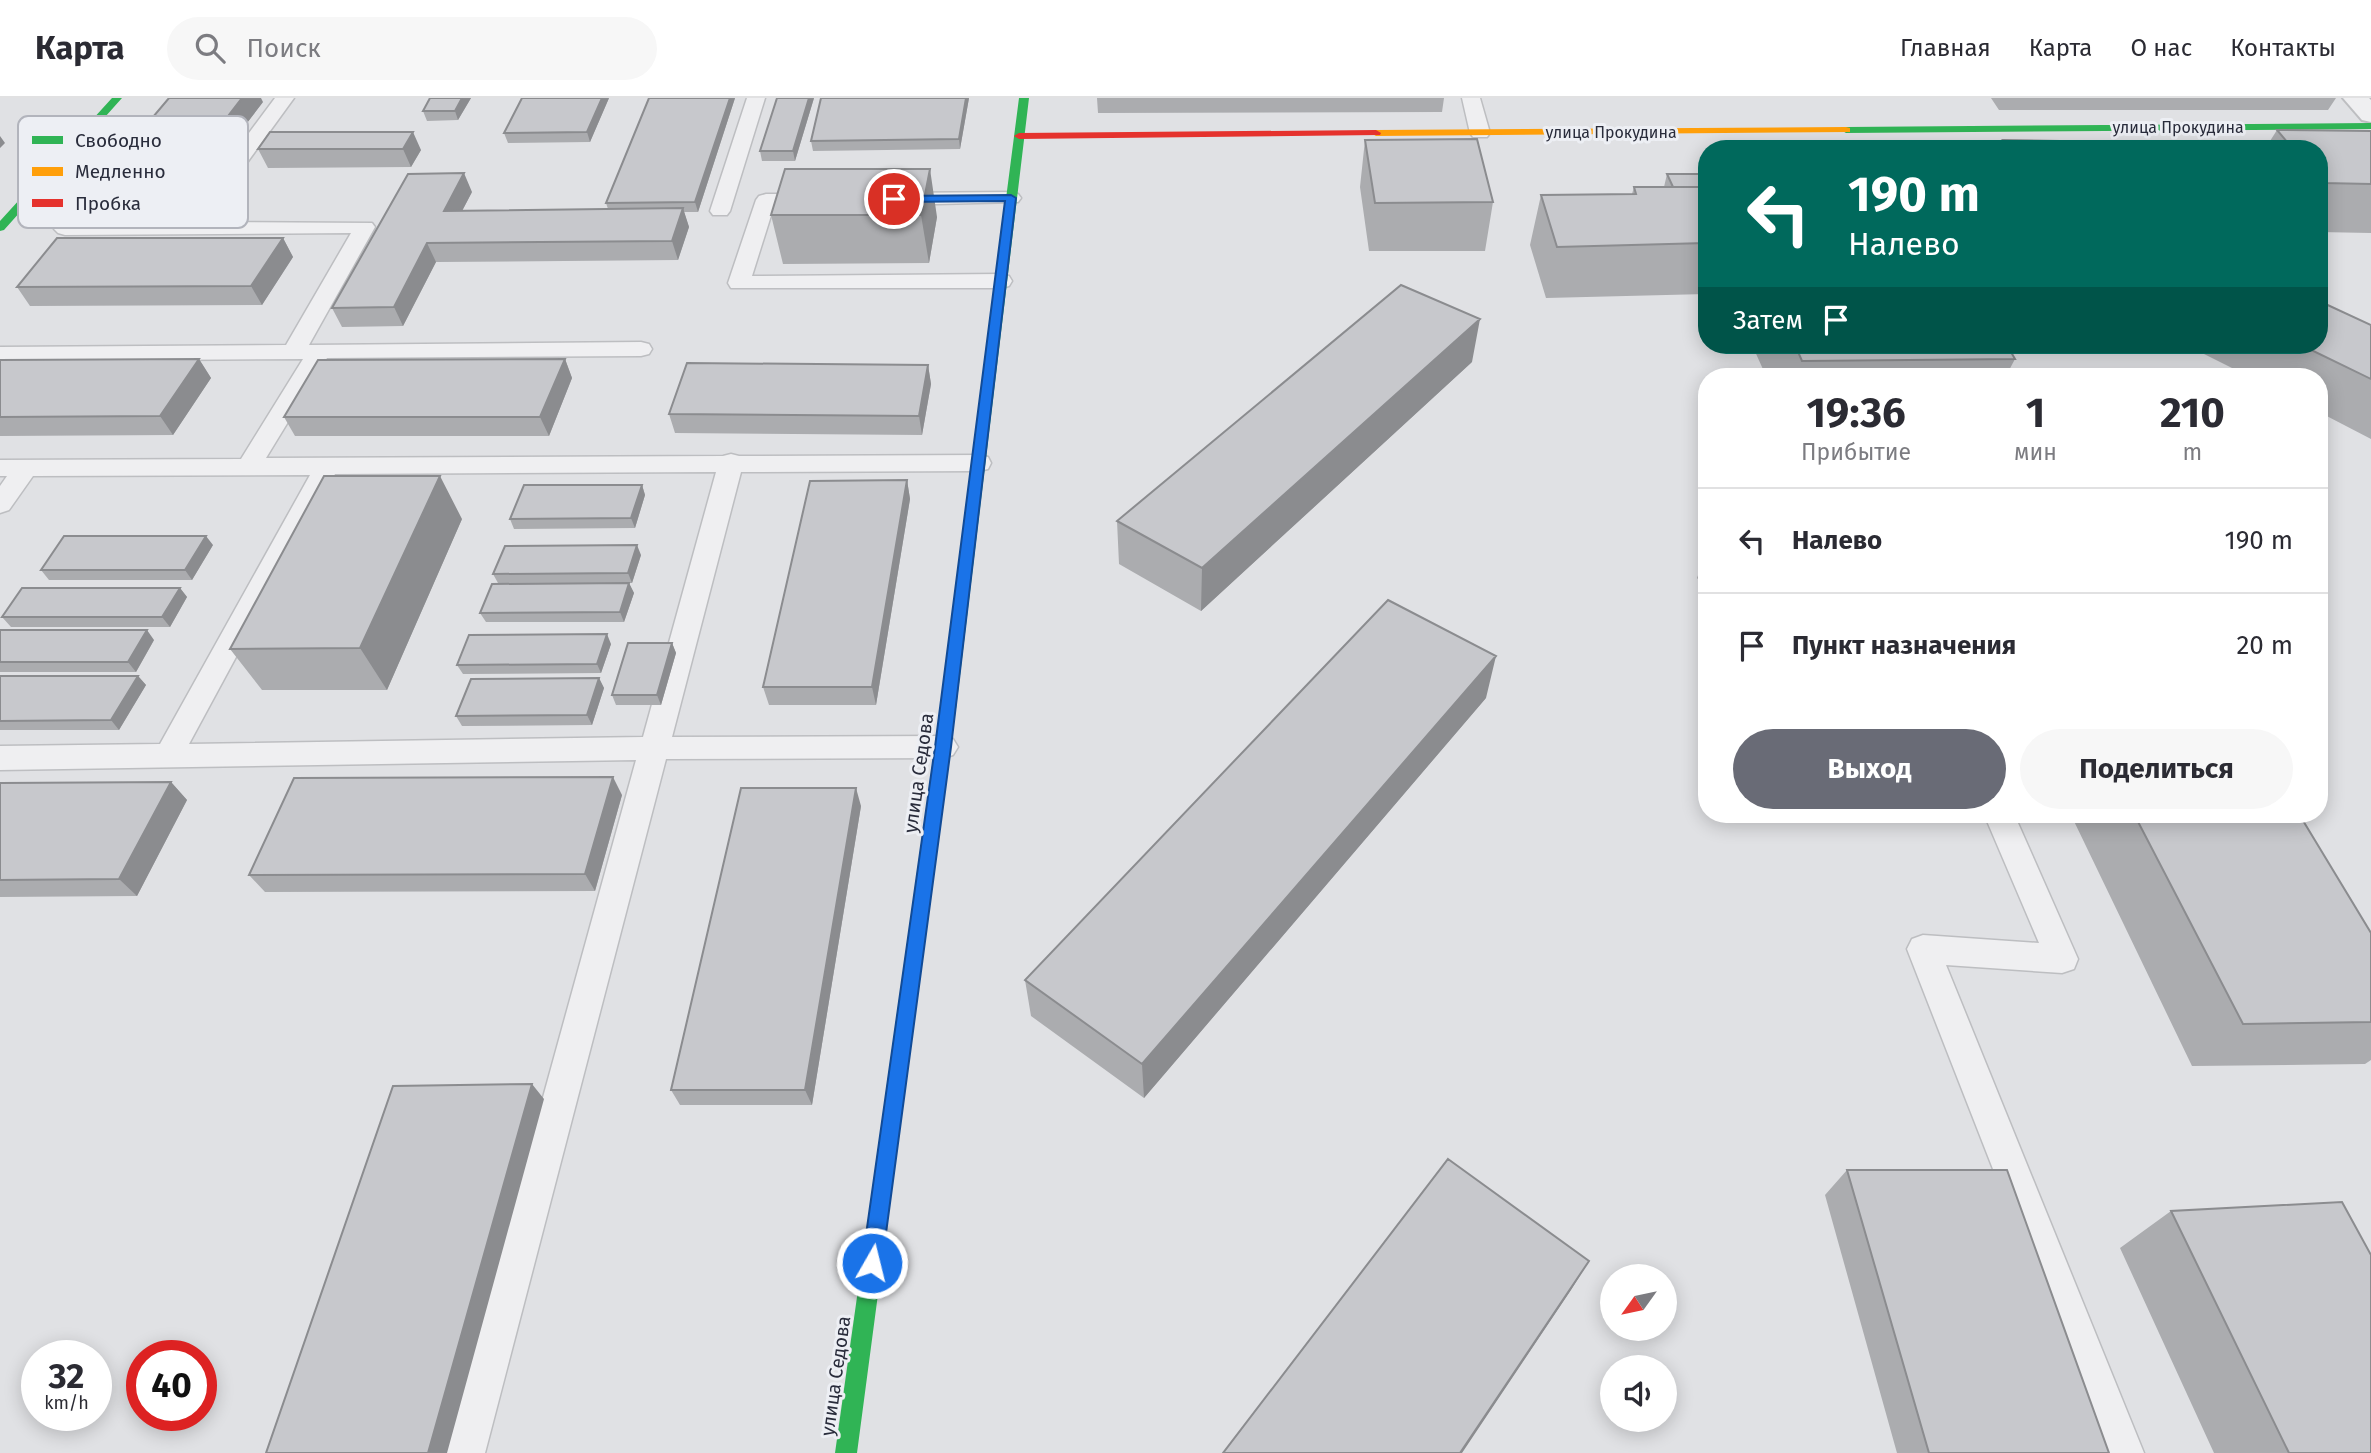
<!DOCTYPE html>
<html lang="ru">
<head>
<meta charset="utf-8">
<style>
  body { margin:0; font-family:"Fira Sans",sans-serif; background:#f7f7f7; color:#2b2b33; height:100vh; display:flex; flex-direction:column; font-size:26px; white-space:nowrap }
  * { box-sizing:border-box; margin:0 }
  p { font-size:23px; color:#7c7c81 }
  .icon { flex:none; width:38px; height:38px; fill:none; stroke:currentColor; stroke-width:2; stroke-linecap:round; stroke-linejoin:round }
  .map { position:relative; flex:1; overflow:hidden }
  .panel { position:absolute; left:1698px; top:270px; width:630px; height:455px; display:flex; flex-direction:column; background:#fff; border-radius:28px; box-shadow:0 4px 18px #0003 }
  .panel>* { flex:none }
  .hud { position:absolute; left:1698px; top:42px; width:630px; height:214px; border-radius:28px; box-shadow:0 4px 18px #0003; background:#00695c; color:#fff; overflow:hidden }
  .needle { width:46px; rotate:237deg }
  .controls { position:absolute; left:1600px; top:1166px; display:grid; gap:14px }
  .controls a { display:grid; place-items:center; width:77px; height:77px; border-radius:50%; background:#fff; box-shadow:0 4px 18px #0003; font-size:35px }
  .speed { position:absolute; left:21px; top:1242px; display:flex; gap:14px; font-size:35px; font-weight:700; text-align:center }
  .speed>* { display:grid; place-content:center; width:91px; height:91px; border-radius:50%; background:#fff; box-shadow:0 4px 18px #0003; line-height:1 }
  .speed small { font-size:18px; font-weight:400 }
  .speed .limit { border:10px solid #d22; background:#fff; color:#111 }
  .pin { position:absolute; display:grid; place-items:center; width:60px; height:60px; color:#fff; margin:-30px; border:4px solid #fff; border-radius:50%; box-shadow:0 2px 7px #0007 }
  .me { position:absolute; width:77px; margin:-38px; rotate:8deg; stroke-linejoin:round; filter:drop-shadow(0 0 5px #0008) }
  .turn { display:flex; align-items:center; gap:24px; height:147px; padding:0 35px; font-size:32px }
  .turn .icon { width:91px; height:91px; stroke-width:2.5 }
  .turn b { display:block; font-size:49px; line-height:60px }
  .then { display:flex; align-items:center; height:66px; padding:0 35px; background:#0003; gap:14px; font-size:26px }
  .eta { display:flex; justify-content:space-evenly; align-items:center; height:119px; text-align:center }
  .eta b { font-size:42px; font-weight:700; line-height:49px }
  .primary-button { display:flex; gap:14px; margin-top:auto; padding:14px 35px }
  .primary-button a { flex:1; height:80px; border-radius:42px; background:#696b76; color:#fff; font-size:28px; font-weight:700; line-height:80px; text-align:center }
  .primary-button a+a { background:#f7f7f7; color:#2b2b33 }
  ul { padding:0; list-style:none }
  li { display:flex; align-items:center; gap:21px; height:105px; padding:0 35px; border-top:2px solid #e1e1e2 }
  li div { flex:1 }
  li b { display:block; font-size:26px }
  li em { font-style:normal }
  header { display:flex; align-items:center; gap:42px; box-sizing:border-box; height:98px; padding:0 35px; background:#fff; border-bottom:2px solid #e1e1e2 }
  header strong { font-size:33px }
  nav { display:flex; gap:38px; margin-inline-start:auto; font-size:24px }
  .search { width:490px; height:63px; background:#f7f7f7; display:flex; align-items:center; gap:18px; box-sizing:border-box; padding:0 24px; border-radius:38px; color:#7c7c81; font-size:26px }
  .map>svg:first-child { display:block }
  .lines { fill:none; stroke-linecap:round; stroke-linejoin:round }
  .lane-casing { stroke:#bdbec1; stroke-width:3 }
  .street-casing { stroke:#bdbec1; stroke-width:4 }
  .lane { fill:#efeff1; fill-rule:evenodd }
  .street { fill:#efeff1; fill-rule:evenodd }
  .fast { fill:#30b455; fill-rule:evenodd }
  .slow { fill:#ff9f0a; fill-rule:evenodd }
  .jam { fill:#e5322d; fill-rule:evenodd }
  .wall { fill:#abacaf }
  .shaded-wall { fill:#8b8c8f }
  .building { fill:#c7c8cc; stroke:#8b8c8f; stroke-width:2 }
  .route { fill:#1a73e8; stroke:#114b97; stroke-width:2 }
  .labels { text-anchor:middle; stroke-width:6; stroke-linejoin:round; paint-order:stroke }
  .far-street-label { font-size:16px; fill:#292c3b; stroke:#edeff4 }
  .street-label { font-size:19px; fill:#292c3b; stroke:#edeff4 }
  .key { fill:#edeff4; stroke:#b2b4bc; stroke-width:2 }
  .key-label { font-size:19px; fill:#292c3b }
</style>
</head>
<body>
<header>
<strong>Карта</strong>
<div class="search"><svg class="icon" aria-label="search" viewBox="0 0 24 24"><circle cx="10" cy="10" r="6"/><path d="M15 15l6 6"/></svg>Поиск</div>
<nav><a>Главная</a><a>Карта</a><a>О нас</a><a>Контакты</a></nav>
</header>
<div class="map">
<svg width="2371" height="1355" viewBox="0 0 2371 1355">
  <rect width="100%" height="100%" fill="#e0e1e4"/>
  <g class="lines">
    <defs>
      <path id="lane" d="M275,0H294L204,124L372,125L375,129L309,247L641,244L649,246L652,251L649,256L641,258L327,260L266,360L723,358L731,356L739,358L979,357L988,359L991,365L988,371L979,373L741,374L672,639L943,638L953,641L958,649L953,657L943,660L666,661L485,1355H445L636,662L0,672V648L160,646L310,377L33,378L9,412L0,415V388L7,378H0V362L241,361L303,261L0,263V249L286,247L351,135L65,137L58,135L54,131L58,127L65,125L183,124ZM716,374L643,639L189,646L335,376Z
        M747,0H765L730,113L727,117H713L710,113Z
        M1462,0H1480L1490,35L1487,39H1473L1470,35Z
        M1011,94L1018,96L1021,100L1018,104L896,107L889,105L886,101L889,97L896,95Z
        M766,96H815L822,98L825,102L822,106L774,108L752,178L1001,176L1009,178L1012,183L1009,188L1001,190H731L728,185L756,102L759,98Z
        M1984,716H2014L2078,861L2074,871L2062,875L1946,867L2144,1355H2104L1907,851L1912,841L1923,837L2039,845Z"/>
      <path id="street" d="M2343,0H2369L2371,2V24L2362,22Z"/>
    </defs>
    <use href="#lane" class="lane-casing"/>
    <use href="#street" class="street-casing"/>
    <use href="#lane" class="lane"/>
    <use href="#street" class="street"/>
    <path class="fast" d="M112,0H122L4,132L0,133V123Z
      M1019,0H1029L956,611L948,617L940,611Z
      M2371,25V31L1846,35L1841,32L1846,29Z
      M908,893L914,895L917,901L857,1355H835L899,901L902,895Z"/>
    <path class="slow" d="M1846,29L1850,30V34L1376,38L1371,35L1376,32Z
      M948,605L956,611L917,901L914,907L908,909L902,907L899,901L940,611Z"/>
    <path class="jam" d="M1376,32L1381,35L1380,37L1019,41L1014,38L1019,35Z"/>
  </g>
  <path class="wall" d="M430,0H471L458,22L427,23L423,13Z
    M609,0L590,44L508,45L504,35Z
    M649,0H735L698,114H684L689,129L678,162L436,164L403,228L342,229L332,210L472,94L462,113L608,111L606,105Z
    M777,0H814L795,63H762L760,53Z
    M969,0L960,51L813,53L811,43Z
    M1097,0H1444L1442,14L1098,15Z
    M1991,0H2336L2328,12H1999Z
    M263,4L178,115L99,116L87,97Z
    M2277,32L2371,33V135L2319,134V51H2265Z
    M270,34L421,52L411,69L268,70L258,51Z
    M1365,42L1493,104L1485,153H1369L1360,89Z
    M2003,42L2121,51H1999Z
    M785,71L937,119L929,165L783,166L771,117Z
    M1667,76H1706V196L1546,200L1530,147L1541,97L1632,96L1634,89H1664Z
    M283,140L293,159L262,207L30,208L17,189Z
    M2371,227V341L2319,314V278H2248L2190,249L2192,247H2319Z
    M1754,247H2007L2015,261L2006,278H1766L1753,249Z
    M199,261L211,280L173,337L0,338V262Z
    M565,261L572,280L549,338H295L284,319Z
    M1472,264L1201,513L1119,466L1117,423Z
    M928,267L931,286L922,337L675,335L669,316Z
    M907,382L910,401L876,607H769L763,589Z
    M642,387L645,397L635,430L514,431L510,421Z
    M462,421L387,592H262L230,551Z
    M213,447L192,482H49L41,472Z
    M1706,456V490L1697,480Z
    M641,457L632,485H498L493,476Z
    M629,485L634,495L624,524H486L480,515Z
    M180,490L187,499L170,529H11L2,519Z
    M0,532L154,542L136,574H0Z
    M672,545L676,555L661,607H616L612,597Z
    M611,546L601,575L463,576L457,567Z
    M0,578H138L146,587L119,632H0Z
    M599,580L604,590L592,627L462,628L456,618Z
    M1486,600L1144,1000L1031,918L1025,882Z
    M171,684L187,702L137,798L0,799V685Z
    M622,697L595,793L265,794L249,777Z
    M861,708L812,1007H680L671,992Z
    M2072,716H2299L2371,835V962L2365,966L2192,968L2071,717Z
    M1847,1072L2109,1355H1897L1825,1097Z
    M2171,1113L2371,1355H2214L2120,1150Z"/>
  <path class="shaded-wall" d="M242,0H261L263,4L178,115L167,97Z
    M462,0H471L458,22L455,13Z
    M602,0H609L590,44L587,34Z
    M730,0H735L698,114L695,104Z
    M809,0H814L795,63L793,53Z
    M966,0H969L960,51L959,41Z
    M413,34L421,52L411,69L403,51Z
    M0,38L5,45L0,50Z
    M930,71L937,119L929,165L921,117Z
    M464,75L472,94L452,132L444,113Z
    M683,110L689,129L678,162L672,143Z
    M283,140L293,159L262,207L251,188Z
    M427,145L436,164L403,228L394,209Z
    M1480,221L1472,264L1201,513L1202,470Z
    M199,261L211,280L173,337L160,318Z
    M565,261L572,280L549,338L540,319Z
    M928,267L931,286L922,337L919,318Z
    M440,378L462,421L387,592L360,550Z
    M907,382L910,401L876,607L872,589Z
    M642,387L645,397L635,430L631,420Z
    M206,438L213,447L192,482L185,472Z
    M637,447L641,457L632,485L628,475Z
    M629,485L634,495L624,524L620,514Z
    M180,490L187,499L170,529L162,519Z
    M147,532L154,542L136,574L128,564Z
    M607,536L611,546L601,575L597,566Z
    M672,545L676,555L661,607L657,597Z
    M1496,558L1486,600L1144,1000L1142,966Z
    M138,578L146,587L119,632L111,622Z
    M599,580L604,590L592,627L587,617Z
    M613,679L622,697L595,793L585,776Z
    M171,684L187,702L137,798L119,781Z
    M856,690L861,708L812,1007L805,992Z
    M532,986L544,1001L447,1355H428Z
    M1589,1163L1571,1192L1462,1355H1460Z"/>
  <path class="building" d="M169,0H242L167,97H87Z
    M430,0H462L455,13H423Z
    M522,0H602L587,34L504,35Z
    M649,0H730L695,104L606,105Z
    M777,0H809L793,53H760Z
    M821,0H966L959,41L811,43Z
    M2277,32L2371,33V86L2323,85L2319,81V51H2293Z
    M270,34H413L403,51H258Z
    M1477,41L1493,104L1375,105L1365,42Z
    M2003,42L2116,44L2121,51H2009Z
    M785,71H930L921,117H771Z
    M464,75L444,113L683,110L672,143L427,145L394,209L332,210L408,76Z
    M1667,76H1706V89H1673Z
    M1634,89H1706V145L1557,149L1541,97L1636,96Z
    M57,140H283L251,188L17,189Z
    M1401,187L1480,221L1202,470L1117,423Z
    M2319,203L2371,227V281L2301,247H2319Z
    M1795,247H2007L2015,261L1802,263Z
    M199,261L160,318L0,319V262Z
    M565,261L540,319H284L318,262Z
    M687,265L928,267L919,318L669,316Z
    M324,378H440L360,550L230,551Z
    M907,382L872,589H763L810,383Z
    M524,387H642L631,420L510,421Z
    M64,438H206L185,472H41Z
    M637,447L628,475L493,476L505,448Z
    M629,485L620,514L480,515L492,486Z
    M22,490H180L162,519H2Z
    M1388,502L1496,558L1142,966L1025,882Z
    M0,532H147L128,564H0Z
    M607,536L597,566L457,567L469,537Z
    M628,545H672L657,597H612Z
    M0,578H138L111,622L0,623Z
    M599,580L587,617L456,618L471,581Z
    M613,679L585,776L249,777L294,680Z
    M171,684L119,781L0,782V685Z
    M741,690H856L805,992H671Z
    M2134,716H2299L2371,835V924L2243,926Z
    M532,986L428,1355H266L393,988Z
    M1448,1061L1589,1163L1460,1355H1223Z
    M1847,1072H2007L2109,1355H1929Z
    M2342,1104L2371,1157V1355H2289L2171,1113Z"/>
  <path class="route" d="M1011,97L1016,100L951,649L882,1165L879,1172L872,1175L865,1172L862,1165L935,649L1005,103L894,104L888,101L894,98Z"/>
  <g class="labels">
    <g class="far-street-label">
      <text x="2178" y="35">улица Прокудина</text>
      <text x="1611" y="40">улица Прокудина</text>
    </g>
    <g class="street-label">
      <text transform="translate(918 675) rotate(-82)" y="7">улица Седова</text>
      <text transform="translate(835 1278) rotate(-82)" y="7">улица Седова</text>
    </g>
  </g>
  <rect x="18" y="18" width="230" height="112" rx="10" class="key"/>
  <rect x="32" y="38" width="31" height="8" fill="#30b455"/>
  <rect x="32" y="69" width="31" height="9" fill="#ff9f0a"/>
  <rect x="32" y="101" width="31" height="8" fill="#e5322d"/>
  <g class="key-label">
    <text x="75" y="49">Свободно</text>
    <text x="75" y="80">Медленно</text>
    <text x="75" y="112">Пробка</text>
  </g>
</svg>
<div class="controls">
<a><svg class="needle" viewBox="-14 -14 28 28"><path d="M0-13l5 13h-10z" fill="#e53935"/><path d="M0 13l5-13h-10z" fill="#7c7c81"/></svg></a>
<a><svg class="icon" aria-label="sound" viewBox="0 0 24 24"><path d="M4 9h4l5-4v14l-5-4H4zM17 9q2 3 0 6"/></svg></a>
</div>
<div class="speed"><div>32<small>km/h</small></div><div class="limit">40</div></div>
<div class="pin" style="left:894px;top:101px;background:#d93025"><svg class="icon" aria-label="arrive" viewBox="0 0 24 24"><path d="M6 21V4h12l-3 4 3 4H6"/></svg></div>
<svg class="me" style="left:872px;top:1165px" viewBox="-20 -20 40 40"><circle r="17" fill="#1a73e8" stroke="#fff" stroke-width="3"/><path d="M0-11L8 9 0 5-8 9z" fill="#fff"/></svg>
<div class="hud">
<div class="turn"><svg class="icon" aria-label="left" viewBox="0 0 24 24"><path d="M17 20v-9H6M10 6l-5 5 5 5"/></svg><div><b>190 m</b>Налево</div></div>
<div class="then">Затем<svg class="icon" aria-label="arrive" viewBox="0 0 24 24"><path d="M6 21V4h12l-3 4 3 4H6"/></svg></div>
</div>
<section class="panel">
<div class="eta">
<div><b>19:36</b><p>Прибытие</p></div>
<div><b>1</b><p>мин</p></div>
<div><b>210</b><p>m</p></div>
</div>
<ul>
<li><svg class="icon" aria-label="left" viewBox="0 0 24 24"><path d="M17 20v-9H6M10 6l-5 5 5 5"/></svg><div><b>Налево</b></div><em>190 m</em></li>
<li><svg class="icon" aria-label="arrive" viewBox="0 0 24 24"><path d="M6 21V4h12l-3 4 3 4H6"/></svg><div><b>Пункт назначения</b></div><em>20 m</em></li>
</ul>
<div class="primary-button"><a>Выход</a><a>Поделиться</a></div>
</section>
</div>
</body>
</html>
